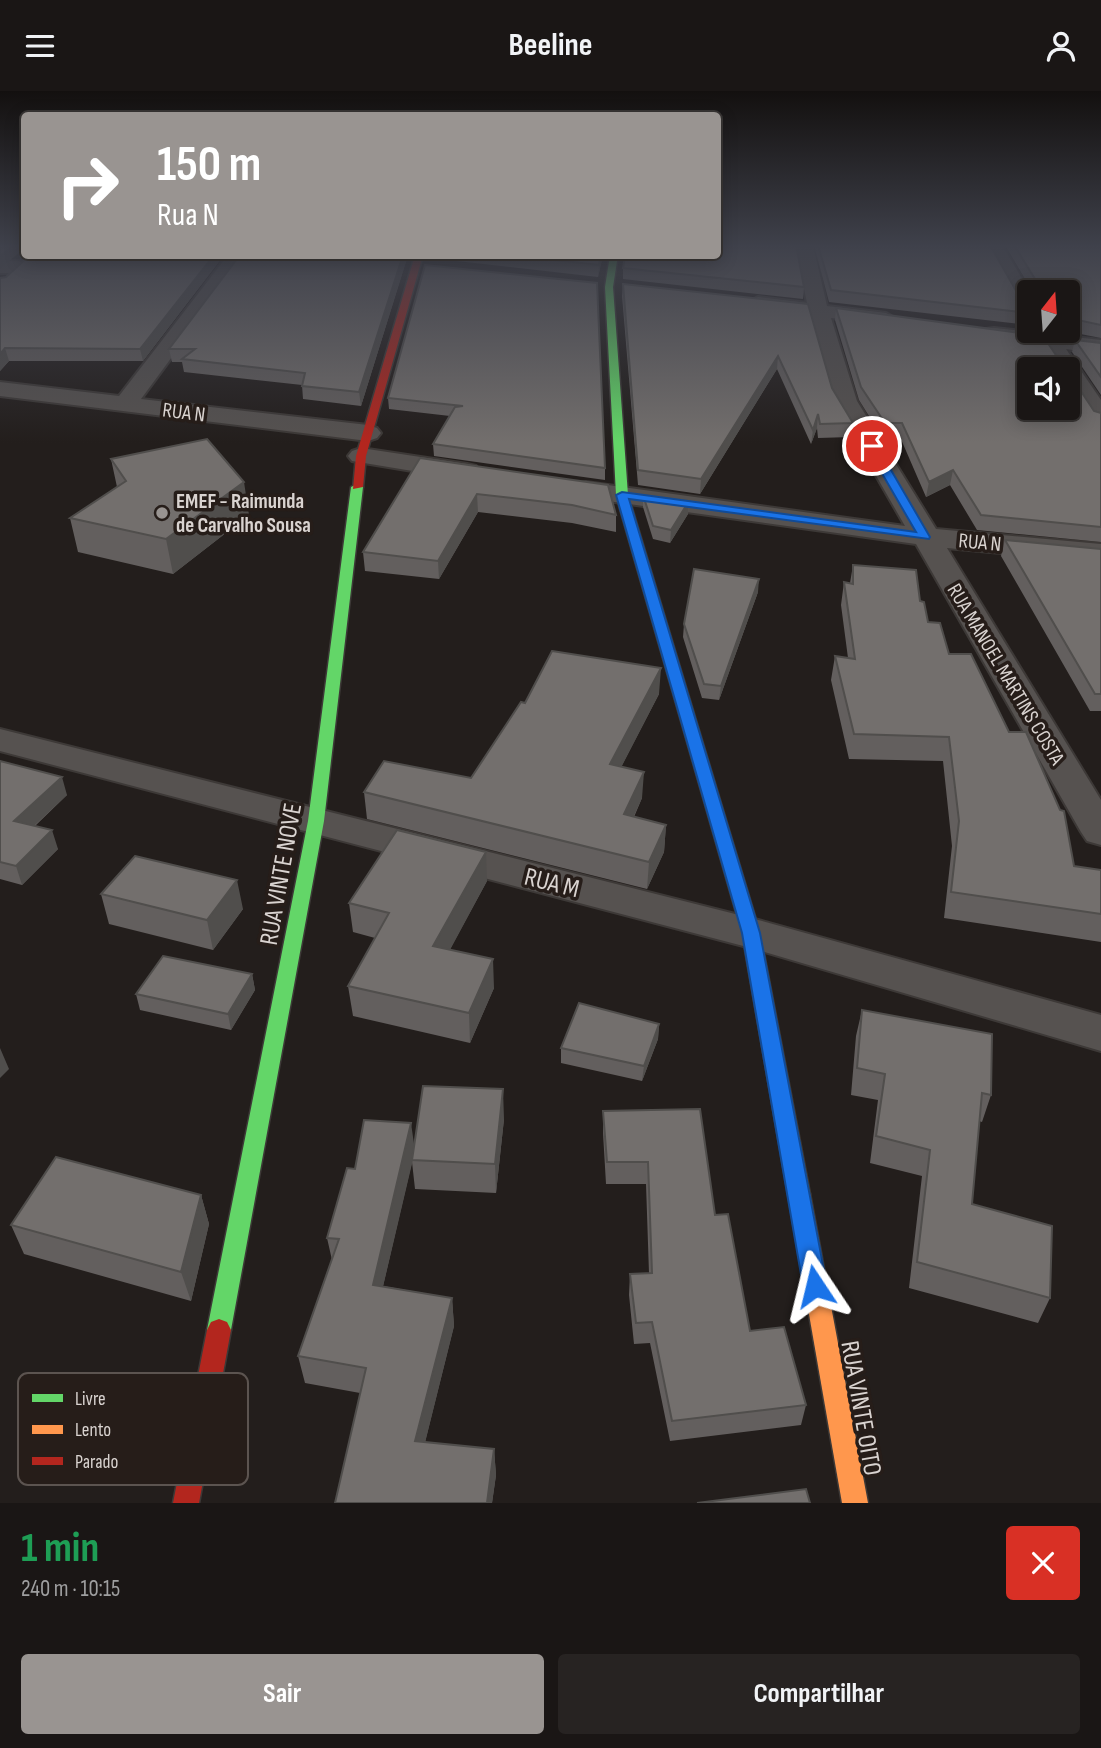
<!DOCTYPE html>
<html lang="pt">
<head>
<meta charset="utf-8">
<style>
  body { margin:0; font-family:"Sofia Sans Condensed",sans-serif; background:#272322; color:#f1f3f6; height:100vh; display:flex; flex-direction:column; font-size:26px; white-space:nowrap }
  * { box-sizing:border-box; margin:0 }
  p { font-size:23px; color:#9f9fa0 }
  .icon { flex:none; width:38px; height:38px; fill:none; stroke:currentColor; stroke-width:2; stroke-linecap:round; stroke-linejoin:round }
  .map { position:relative; height:1412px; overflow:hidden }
  .side { display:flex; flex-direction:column; background:#1a1615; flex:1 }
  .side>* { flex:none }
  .banner { position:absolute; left:21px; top:21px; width:700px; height:147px; border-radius:7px; box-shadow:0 4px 18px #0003,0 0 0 2px #383534; background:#999491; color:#fff; overflow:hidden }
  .needle { width:46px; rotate:17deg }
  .controls { position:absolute; left:1017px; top:189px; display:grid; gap:14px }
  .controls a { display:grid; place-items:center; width:63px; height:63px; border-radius:7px; background:#1a1615; box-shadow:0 4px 18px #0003,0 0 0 2px #383534; font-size:35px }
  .pin { position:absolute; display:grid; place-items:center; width:60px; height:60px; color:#fff; margin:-30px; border:4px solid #fff; border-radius:50%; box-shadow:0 2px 7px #0007 }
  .me { position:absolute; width:77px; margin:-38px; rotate:350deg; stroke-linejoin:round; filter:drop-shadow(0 0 5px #0008) }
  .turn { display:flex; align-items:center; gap:24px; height:147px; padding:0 21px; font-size:32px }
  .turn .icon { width:91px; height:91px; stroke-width:2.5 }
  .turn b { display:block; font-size:49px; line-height:60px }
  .round { display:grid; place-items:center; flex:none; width:74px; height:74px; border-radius:7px; background:#272322 }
  .summary { display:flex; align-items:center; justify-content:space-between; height:119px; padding:0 21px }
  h1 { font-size:42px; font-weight:700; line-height:52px; color:#1e9e55 }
  .button { display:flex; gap:14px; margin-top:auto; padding:14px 21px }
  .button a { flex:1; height:80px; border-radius:7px; background:#999491; color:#fff; font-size:28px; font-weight:700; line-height:80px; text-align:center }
  .button a+a { background:#272322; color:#f1f3f6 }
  header { display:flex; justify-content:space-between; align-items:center; height:91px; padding:0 21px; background:#1a1615; font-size:32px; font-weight:700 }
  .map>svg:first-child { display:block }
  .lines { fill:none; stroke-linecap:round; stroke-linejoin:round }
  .street-casing { stroke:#3d3937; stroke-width:4 }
  .fast-casing { stroke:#3d3937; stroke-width:3 }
  .slow-casing { stroke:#3d3937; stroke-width:3 }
  .jam-casing { stroke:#3d3937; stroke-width:3 }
  .street { fill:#565250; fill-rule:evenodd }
  .fast { fill:#63d668; fill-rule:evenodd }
  .slow { fill:#ff974d; fill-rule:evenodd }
  .jam { fill:#b3261e; fill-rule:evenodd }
  .wall { fill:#635f5e }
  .shaded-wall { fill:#504e4c }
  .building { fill:#736f6d; stroke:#504e4c; stroke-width:2; fill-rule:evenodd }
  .route { fill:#1a73e8; stroke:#114b97; stroke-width:2 }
  .poi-dot { fill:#999491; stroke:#261d19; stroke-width:2.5 }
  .labels { text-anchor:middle; stroke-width:7; stroke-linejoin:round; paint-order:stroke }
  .far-street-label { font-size:21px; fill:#d9d3d0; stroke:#261d19 }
  .far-poi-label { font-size:21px; font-weight:bold; fill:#d9d3d0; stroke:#261d19; text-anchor:start }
  .street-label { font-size:26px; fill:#d9d3d0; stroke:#261d19 }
  .key { fill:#261d19; stroke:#5c5450; stroke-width:2 }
  .key-label { font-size:19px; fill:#d9d3d0 }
</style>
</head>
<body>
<header><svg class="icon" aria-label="menu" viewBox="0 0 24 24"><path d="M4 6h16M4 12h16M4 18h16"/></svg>Beeline<svg class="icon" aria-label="person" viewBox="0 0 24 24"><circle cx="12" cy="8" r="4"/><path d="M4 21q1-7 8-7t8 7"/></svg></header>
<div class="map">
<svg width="1101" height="1412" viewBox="0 0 1101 1412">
  <rect width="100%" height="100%" fill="#231e1c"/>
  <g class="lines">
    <defs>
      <path id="street" d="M795,154H813L827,215L886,222L896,228L886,234L831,227L857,310L936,438L1101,453V471L947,457L1101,709V754L1087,750L1081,741L916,453L586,407L576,405L572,399L576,393L586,391L905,435L833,310L810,225L758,218L748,212L758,206L807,212Z
        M984,154H1002L1030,201L1029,222L1019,216Z
        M228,164H247L141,308L368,334L377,337L381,342L377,347L368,350L0,305V291L119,305Z
        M0,170H19L28,176L19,182H0Z
        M994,237L1033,241L1053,240L1056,244L1101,249V263L1066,258L1101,309V334L1092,332L1068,294V278H1057L1042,255L986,248L983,243L986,238Z
        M361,357L467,373L476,375L480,381L476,387L467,389L352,370L348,365L352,360Z
        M0,638L751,827L1101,924V960L751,857L0,660Z"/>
      <path id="fast" d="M610,164H618L613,196L628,404L760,842L810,1103L807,1110L799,1112L791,1110L788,1103L742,842L616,404L605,196Z
        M357,393L363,396L324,730L231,1239L227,1247L219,1250L211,1247L207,1239L308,730L351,396Z"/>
      <path id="slow" d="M799,1094L807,1096L810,1103L868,1412H842L788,1103L791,1096Z"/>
      <path id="jam" d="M415,164H423L366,365L363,396L353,398L356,365Z
        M219,1228L227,1231L231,1239L199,1412H173L207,1239L211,1231Z"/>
    </defs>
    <use href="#street" class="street-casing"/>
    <use href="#fast" class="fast-casing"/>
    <use href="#slow" class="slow-casing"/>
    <use href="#jam" class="jam-casing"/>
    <use href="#street" class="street"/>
    <use href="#fast" class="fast"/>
    <use href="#slow" class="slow"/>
    <use href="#jam" class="jam"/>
  </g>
  <path class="wall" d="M814,154H990L1019,205L1029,211V234L829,211Z
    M1005,154H1101V247L1065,240H1068V201H1032V200Z
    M224,164L143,270H9L0,280V187Z
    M240,164H408L361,315L303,308L302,294L184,281L182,271H172L169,258Z
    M429,164H603L598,186L430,167Z
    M425,174L605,377V389L434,365L433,353L450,325L389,318L388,307Z
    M623,177L804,196L803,208L623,188Z
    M623,193L808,213L832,297L853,332L851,346L818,347L817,337L811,353L777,278L700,403L638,394L622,205Z
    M836,217L1069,282L1094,320L1101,322V451L977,439L950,394L926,406L900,346H882L859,309L835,229Z
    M1075,249L1101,252V304L1072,261Z
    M420,367L616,424V441L572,432L478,421L439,488L365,480L363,461Z
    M111,368L249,424L173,483L78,461L70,427L117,396Z
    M643,404L689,410L688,423L670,452L653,448L643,416Z
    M1005,449L1101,458V620H1090L1001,465Z
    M853,474L920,510L928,531L949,563L1074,775L1101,779V851L944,827L952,755L943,670L849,668L831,589L835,565L848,567L841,514L844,491L850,492Z
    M758,501L719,609L702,607L683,546L684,533Z
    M659,603L621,676L642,707L634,726L666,734L664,761L647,798L367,728L364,701L471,687L525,612Z
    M0,670L67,704L35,735L58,758L22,794L0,788Z
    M487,790L450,858L494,897L470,952L353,925L348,895L375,847L353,841L349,812Z
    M101,803L243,818L213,859L109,833Z
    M252,883L255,899L231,939L140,919L136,903Z
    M862,919L991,1004L982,1031L979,1030L972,1113L1050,1207L1038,1232L909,1197L922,1085L870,1072L878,1009L851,1004L856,945Z
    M659,933L658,948L642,990L561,972V957Z
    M603,1020L715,1124L750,1240L806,1314L801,1334L670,1350L650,1252L634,1253L629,1204L630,1183L649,1182L646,1093H606L603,1042Z
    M504,1028L496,1102L415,1098L412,1071L383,1195L452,1207L454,1235L425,1351L494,1358L496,1384L492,1412H335L360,1302L305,1292L298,1265L332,1169L327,1147L355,1078L414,1055Z
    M201,1104L209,1133L191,1210L24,1163L11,1134Z"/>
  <path class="shaded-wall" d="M13,154H21L22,159L0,178V165Z
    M214,164H224L143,270L140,258Z
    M403,164H408L361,315L359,301Z
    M601,164H603L598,186L599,174Z
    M5,257L9,270L0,280V263Z
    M778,265L777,278L700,403L701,388Z
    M818,323L817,337L811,353L813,339Z
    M953,379L950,394L926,406L929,391Z
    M244,391L249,424L173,483L166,448Z
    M477,403L478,421L439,488L438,470Z
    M689,410L688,423L670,452L671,439Z
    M759,488L758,501L719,609L721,595Z
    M661,577L659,603L609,700L610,673Z
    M644,681L642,707L622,751L624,723Z
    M62,686L67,704L20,748L14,730Z
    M666,734L664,761L647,798L649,771Z
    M52,739L58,758L22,794L16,775Z
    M486,761L487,790L436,885L433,855Z
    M237,789L243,818L213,859L207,829Z
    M493,868L494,897L470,952L469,922Z
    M252,883L255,899L231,939L228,923Z
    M659,933L658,948L642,990L644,975Z
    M0,957L9,978L0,987Z
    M503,998L504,1028L496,1102L495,1073Z
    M411,1032L415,1060L377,1221L373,1194Z
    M201,1104L209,1133L191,1210L181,1181Z
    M452,1207L454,1235L419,1376L415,1350Z
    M494,1358L496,1384L492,1412H487Z"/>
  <path class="building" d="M0,154H13L0,165Z
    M718,154H796L804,196L623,177L625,164H718Z
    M818,154H990L1019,205L1029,211V222L831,199Z
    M1014,154H1101V234L1068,227V201H1033L1035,188Z
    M30,164H214L140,258L5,257L0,263V187L6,186Z
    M240,164H403L359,301L302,295L305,282L182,268L195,258H169Z
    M509,164H601L599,174Z
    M425,174L597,192L605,377L433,353L455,316L463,315L388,307Z
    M623,193L808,213L832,297L853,332L820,333L818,323L813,339L778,265L701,388L638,379Z
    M836,217L1043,245L1058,267L1069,268V282L1094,320L1101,322V436L981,424L953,379L929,391L902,332H885L861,296ZM1029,278H1068V317H1029Z
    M1075,249L1101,252V286Z
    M207,348L244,391L166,448L70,427L126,390L111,368Z
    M420,367L608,394L616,424L572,414L477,403L438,470L363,461Z
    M643,404L689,410L671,439L653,435Z
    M1005,449L1101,458V603H1095Z
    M853,474L916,479L920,510L924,511L928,531L940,532L949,563H971L1009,641H1026L1060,719L1064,720L1074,775L1101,779V823L951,801L959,730L949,646L854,643L835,565L855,568L844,491L853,493Z
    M694,478L759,488L721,595L704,593L684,533Z
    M552,560L661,577L610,673L644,681L624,723L666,734L649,771L364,701L384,670L471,687L521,611L525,612Z
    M0,670L62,686L14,730L52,739L16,775L0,771Z
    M397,739L486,761L433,855L493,868L469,922L348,895L389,822L349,812Z
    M135,765L237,789L207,829L101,803Z
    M163,865L252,883L228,923L136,903Z
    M579,912L659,933L644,975L561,957Z
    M862,919L992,943L991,1004L982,1002L972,1113L1052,1135L1050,1207L917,1171L930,1059L876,1045L885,983L857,977Z
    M423,995L503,998L495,1073L412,1069Z
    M700,1018L715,1124L728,1123L750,1240L784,1236L806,1314L672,1330L652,1231L636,1232L630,1183L652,1182L648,1071H607L603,1020Z
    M364,1029L411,1032L373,1194L452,1207L415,1350L494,1358L487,1412H335L366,1277L298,1265L339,1148L327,1147L347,1077L355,1078Z
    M56,1066L201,1104L181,1181L11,1134Z
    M806,1398L810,1412H697Z"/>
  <linearGradient id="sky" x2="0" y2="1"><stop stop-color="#13100f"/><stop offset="0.44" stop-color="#3f414b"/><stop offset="1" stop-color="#3f414b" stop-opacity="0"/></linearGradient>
  <rect width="1101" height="352" fill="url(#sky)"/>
  <path class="route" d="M872,352L877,355L930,446L929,448L629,408L760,842L827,1195L823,1202L815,1206L807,1202L803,1195L742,842L616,404L622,401L916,441L866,355Z"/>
  <circle class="poi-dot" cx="162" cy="422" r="7"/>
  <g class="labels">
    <g class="far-street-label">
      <text transform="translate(184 321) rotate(7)" y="7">RUA N</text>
      <text transform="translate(980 451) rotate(5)" y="7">RUA N</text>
      <text transform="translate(1006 583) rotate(59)" y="7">RUA MANOEL MARTINS COSTA</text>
    </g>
    <g class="far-poi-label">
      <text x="176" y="417">EMEF - Raimunda<tspan x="176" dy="24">de Carvalho Sousa</tspan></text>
    </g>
    <g class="street-label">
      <text transform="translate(280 783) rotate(-80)" y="9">RUA VINTE NOVE</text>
      <text transform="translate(552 791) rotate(14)" y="9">RUA M</text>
      <text transform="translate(862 1317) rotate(80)" y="9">RUA VINTE OITO</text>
    </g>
  </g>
  <rect x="18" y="1282" width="230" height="112" rx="10" class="key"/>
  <rect x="32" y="1303" width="31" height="8" fill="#63d668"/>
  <rect x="32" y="1334" width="31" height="9" fill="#ff974d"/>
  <rect x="32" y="1366" width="31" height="8" fill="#b3261e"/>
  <g class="key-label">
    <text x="75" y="1314">Livre</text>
    <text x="75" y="1345">Lento</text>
    <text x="75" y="1377">Parado</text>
  </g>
</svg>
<div class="controls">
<a><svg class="needle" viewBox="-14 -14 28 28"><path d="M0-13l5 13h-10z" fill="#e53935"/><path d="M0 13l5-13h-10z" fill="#9f9fa0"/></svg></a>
<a><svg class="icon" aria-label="sound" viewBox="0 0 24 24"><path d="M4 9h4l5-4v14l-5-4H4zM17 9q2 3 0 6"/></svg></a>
</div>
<div class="pin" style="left:872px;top:355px;background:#d93025"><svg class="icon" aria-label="arrive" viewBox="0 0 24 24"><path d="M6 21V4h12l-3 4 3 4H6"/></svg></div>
<svg class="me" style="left:815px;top:1195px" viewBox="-20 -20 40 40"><path d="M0-17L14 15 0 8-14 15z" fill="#1a73e8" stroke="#fff" stroke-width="4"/></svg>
<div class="banner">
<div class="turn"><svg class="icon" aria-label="right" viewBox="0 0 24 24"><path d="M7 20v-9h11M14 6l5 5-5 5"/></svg><div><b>150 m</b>Rua N</div></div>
</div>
</div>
<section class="side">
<div class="summary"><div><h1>1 min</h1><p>240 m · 10:15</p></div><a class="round" style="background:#d93025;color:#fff"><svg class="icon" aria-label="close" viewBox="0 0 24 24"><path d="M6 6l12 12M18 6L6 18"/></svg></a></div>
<div class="button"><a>Sair</a><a>Compartilhar</a></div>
</section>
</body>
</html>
